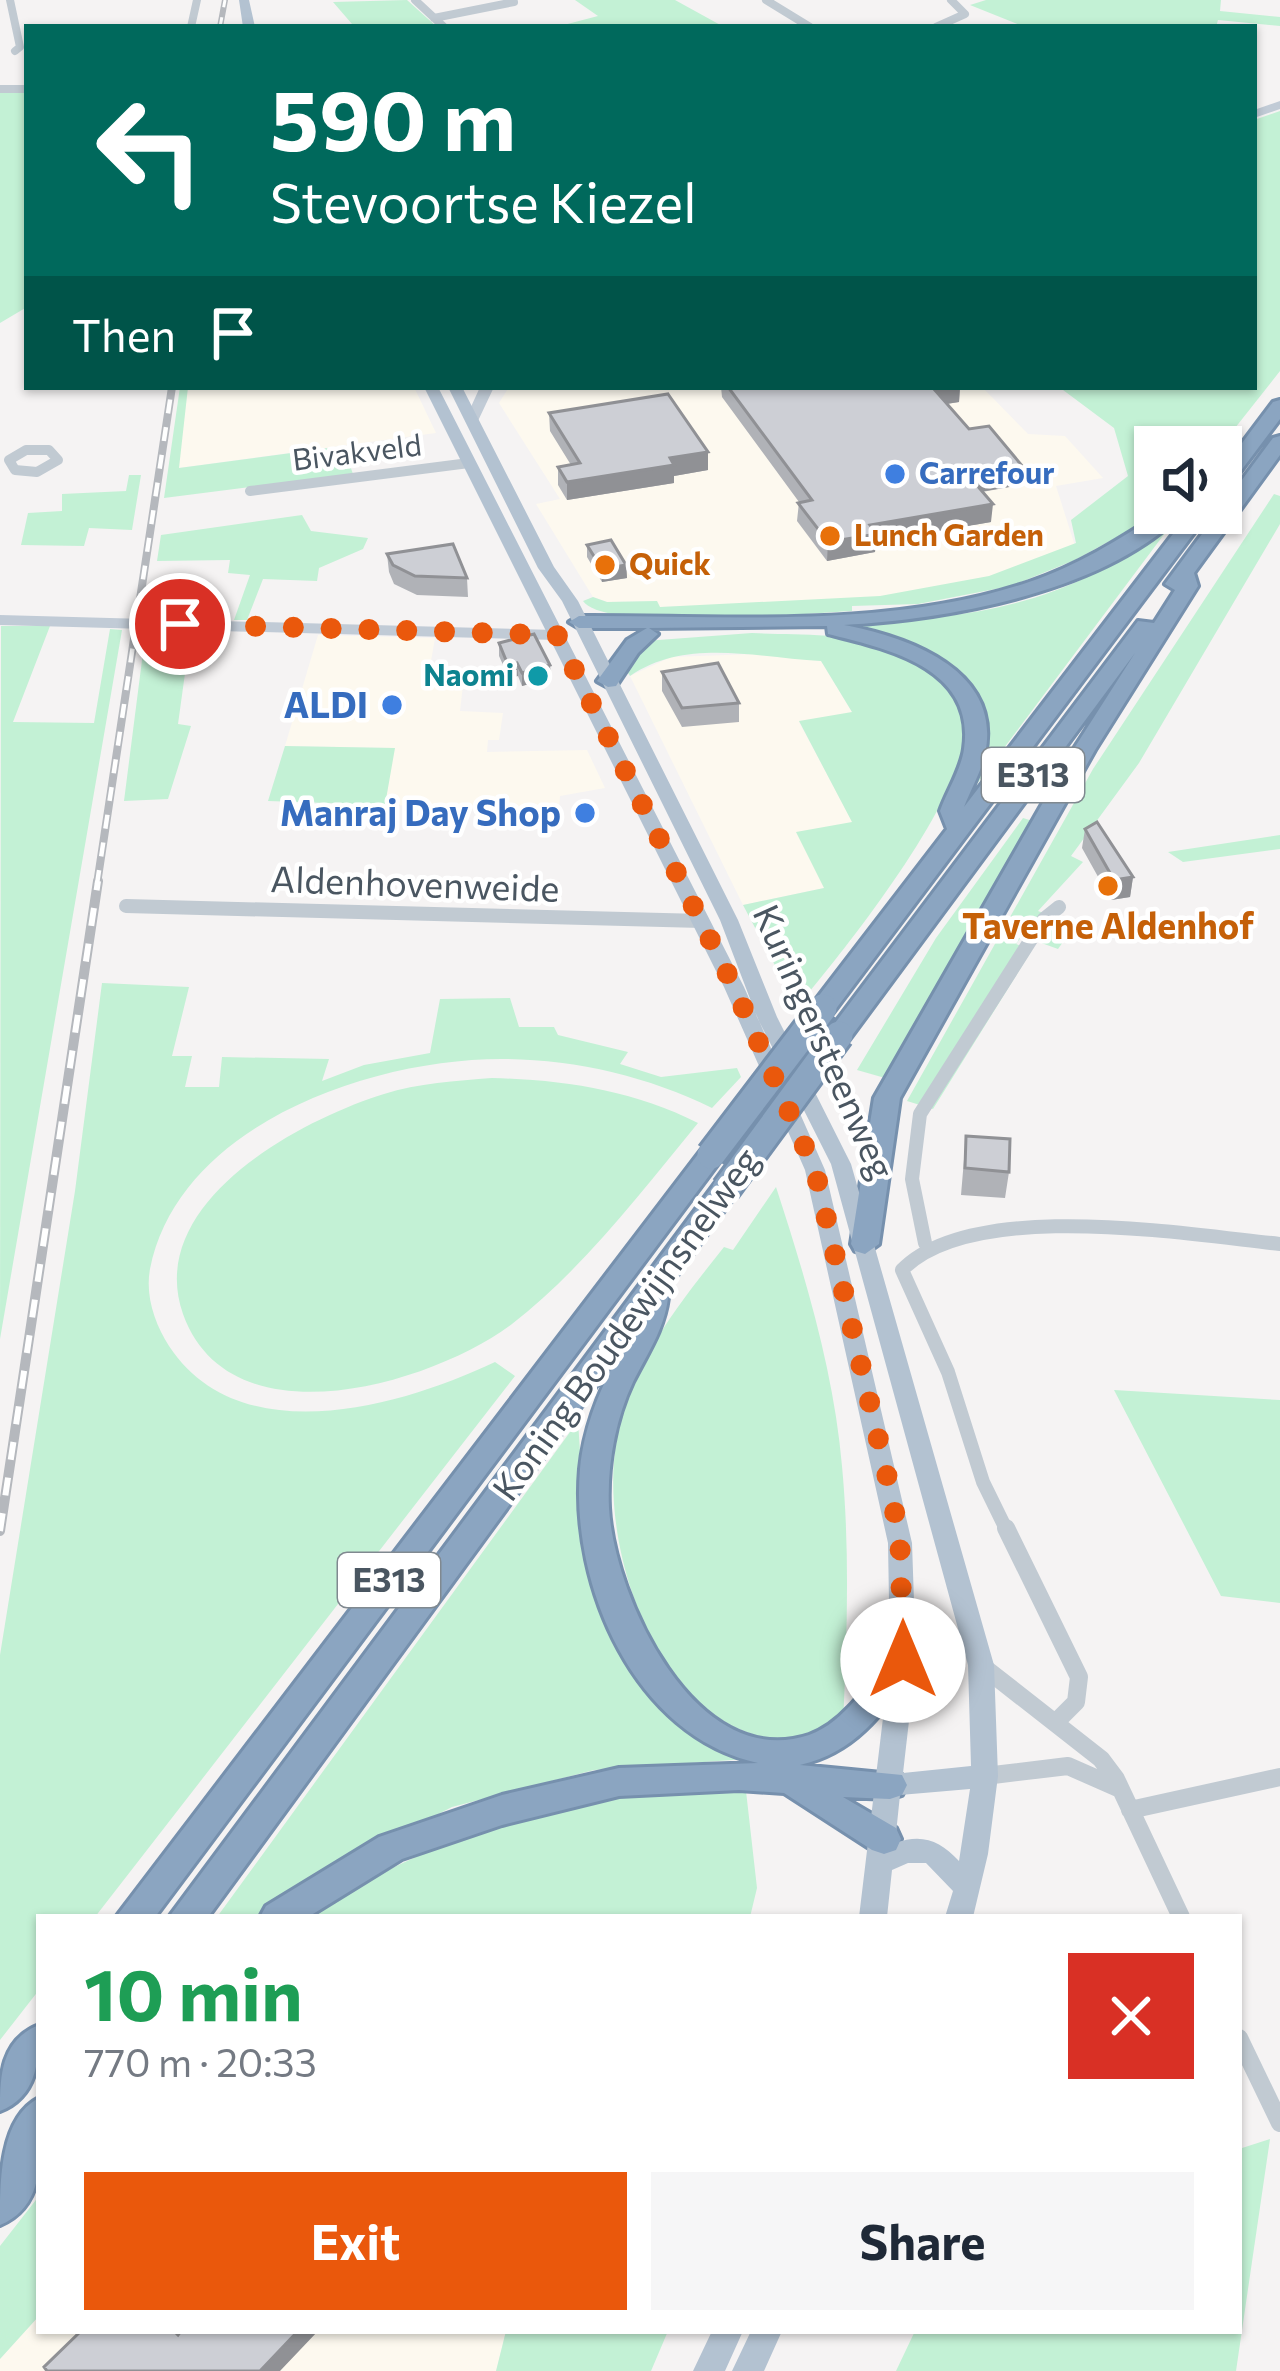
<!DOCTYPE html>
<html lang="en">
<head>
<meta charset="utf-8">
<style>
  body { margin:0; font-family:Commissioner,sans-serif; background:#f6f6f7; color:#1f2937; height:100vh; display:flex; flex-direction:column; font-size:45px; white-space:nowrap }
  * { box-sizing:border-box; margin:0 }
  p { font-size:39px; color:#747a83 }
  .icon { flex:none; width:66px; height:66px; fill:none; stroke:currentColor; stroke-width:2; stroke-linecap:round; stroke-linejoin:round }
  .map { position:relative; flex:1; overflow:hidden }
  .panel { position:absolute; left:36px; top:1914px; width:1206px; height:420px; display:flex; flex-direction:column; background:#fff; border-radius:0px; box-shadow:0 3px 9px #0004 }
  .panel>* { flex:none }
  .top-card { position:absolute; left:24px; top:24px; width:1233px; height:366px; border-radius:0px; box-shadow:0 3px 9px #0004; background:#00695c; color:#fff; overflow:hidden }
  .buttons { position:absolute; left:1134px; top:426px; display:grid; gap:24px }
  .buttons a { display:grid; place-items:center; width:108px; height:108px; border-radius:0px; background:#fff; box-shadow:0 3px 9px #0004; font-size:60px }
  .pin { position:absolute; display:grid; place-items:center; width:102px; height:102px; color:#fff; margin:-51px; border:6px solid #fff; border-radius:50%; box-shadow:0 3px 12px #0007 }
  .me { position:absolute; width:132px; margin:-66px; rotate:0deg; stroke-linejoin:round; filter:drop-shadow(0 0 9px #0008) }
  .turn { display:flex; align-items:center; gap:42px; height:252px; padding:0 48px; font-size:54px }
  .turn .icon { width:156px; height:156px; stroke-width:2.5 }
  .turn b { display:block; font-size:84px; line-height:102px }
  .then { display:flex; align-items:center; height:114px; padding:0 48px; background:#0003; gap:24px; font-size:45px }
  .round { display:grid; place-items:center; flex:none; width:126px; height:126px; border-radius:0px; background:#f6f6f7 }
  .summary { display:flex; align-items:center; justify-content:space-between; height:204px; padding:0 48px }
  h1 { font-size:72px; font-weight:700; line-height:90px; color:#1e9e55 }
  .action { display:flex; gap:24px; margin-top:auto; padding:24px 48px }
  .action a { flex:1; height:138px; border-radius:0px; background:#ea580c; color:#fff; font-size:48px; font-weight:700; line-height:138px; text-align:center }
  .action a+a { background:#f6f6f7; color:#1f2937 }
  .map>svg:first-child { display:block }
  .commercial { fill:#fdf9ef }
  .green { fill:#c3f1d5 }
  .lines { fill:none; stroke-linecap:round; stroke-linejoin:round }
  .highway-casing { stroke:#7690ad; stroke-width:6 }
  .street-far3 { stroke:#c1cad2; stroke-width:8 }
  .street-far2 { stroke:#c1cad2; stroke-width:10 }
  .street-far1 { stroke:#c1cad2; stroke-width:14 }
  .street { stroke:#c1cad2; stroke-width:18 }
  .secondary { fill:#c1cbd6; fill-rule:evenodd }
  .primary { fill:#b3c2d1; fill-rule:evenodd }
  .highway { fill:#8ba5c1; fill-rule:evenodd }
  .rail-far2-casing { stroke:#b5b8bd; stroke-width:6 }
  .rail-far1-casing { stroke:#b5b8bd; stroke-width:8 }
  .rail-casing { stroke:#b5b8bd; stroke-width:10 }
  .rail-far2 { stroke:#fff; stroke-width:3; stroke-dasharray:10; stroke-linecap:butt }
  .rail-far1 { stroke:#fff; stroke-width:4.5; stroke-dasharray:14; stroke-linecap:butt }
  .rail { stroke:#fff; stroke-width:6; stroke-dasharray:18; stroke-linecap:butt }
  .highway-bridge-casing { stroke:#7690ad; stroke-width:33; stroke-linecap:butt }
  .highway-bridge { stroke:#8ba5c1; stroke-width:27 }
  .wall { fill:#b0b2b7 }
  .shaded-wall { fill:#909195 }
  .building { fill:#cdcfd5; stroke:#909195; stroke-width:3 }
  .route { stroke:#ea580c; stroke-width:21; stroke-dasharray:0 37.8 }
  .shop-dot { fill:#3f7fe0; stroke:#fff; stroke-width:4.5 }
  .food-dot { fill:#e8710a; stroke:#fff; stroke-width:4.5 }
  .culture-dot { fill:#0f9aa8; stroke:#fff; stroke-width:4.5 }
  .labels { text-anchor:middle; stroke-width:9; stroke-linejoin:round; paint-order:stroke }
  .far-street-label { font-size:30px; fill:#4a5661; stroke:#fff }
  .far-shop-label { font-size:30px; font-weight:bold; fill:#366cbe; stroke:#fff; text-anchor:start }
  .far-food-label { font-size:30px; font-weight:bold; fill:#c56008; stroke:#fff; text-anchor:start }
  .far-culture-label { font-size:30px; font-weight:bold; fill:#0d838f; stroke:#fff; text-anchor:end }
  .shield { fill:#fff; stroke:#808990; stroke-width:3 }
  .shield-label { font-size:33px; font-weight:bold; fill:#4a5661 }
  .shop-label { font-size:36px; font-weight:bold; fill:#366cbe; stroke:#fff; text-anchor:end }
  .street-label { font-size:36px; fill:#4a5661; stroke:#fff }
  .food-label { font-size:36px; font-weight:bold; fill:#c56008; stroke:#fff }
</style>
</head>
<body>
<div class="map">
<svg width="1280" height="2371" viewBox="0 0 1280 2371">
  <rect width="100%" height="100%" fill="#f5f3f3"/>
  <path class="commercial" d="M188,387H414L436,433L178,468Z
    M509,387H982L1028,434L1065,436L1103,478L1056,486L1076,549L993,579L882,600L660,607L657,601L608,602L593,597L536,504L560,499L499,403Z
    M318,635L435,638L427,684L463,685L460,711L503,713L499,740H488L487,752L587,750L605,788L560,796L559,810L385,805L394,748L285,746Z
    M754,654L821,661L853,714L799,722L853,823L824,888L743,905L630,676L671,657Z
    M39,2316V2331H506L496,2371H0V2359Z"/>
  <path class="green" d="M407,0L437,27H340L352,24L333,2Z
    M575,0H675L724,27H556L598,16Z
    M986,0H1221L1220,11L1280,17V26L1218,20L1216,27H1025L970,5Z
    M0,91H27V307L0,323Z
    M1280,111V371L1220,447H1155L1156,513L1150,519L1075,560L1011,586L918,604L852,606V611C807,613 605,633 583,601L593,597L607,602L657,601L660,607L880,596L989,576L1076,543L1071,520L1128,476L1114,428L1059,387H1254V120Z
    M180,387H188L179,468L343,446L353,474L164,498Z
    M129,475H141L132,530L89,528L84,546L21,545L28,513L62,511V494L126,491Z
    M1274,494L1280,496V524L1139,763L1071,856L1083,862L1038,911L1075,925L1058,949L1022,936L1016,944L1032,950L933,1109L907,1101L1093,769Z
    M302,515L311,531L368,538L363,549L319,568L317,581L263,579L247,620H234L250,575L228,573L230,560L157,561L161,535Z
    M1171,525L977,784L986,741C942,672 939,646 853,629L858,623C941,619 1018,612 1093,574C1117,562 1152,531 1171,525Z
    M1,626H50L13,722L94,723L110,629L122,630L0,1339Z
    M146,629L191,630L178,724L191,726L168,799L124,801Z
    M752,633C796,635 847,632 888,648C916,658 955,681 964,711C985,778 841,954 797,1007L743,905L824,888L796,832L852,822L799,721L852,712L821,661C759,658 686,637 630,676L626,670L645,641Z
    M285,746L395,748L385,805L268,801Z
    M1023,818L1036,822L885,1078L857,1070L936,938Z
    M1280,835V849L1183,862L1168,852Z
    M102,983L189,987L172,1056H192L185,1087H219L222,1057L329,1059L322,1081L364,1065L430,1053L440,999L510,998L519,1027H554L558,1035L628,1052L620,1064L661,1077L737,1068L741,1077L712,1108C647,1076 573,1059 501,1059C372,1059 179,1124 150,1269C145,1296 155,1324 169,1346C240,1454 402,1406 495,1362L515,1376L95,1917H39V1990L0,2040V1655L75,1191Z
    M492,1078C565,1080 632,1090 698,1123C642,1191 582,1270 512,1324C432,1384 230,1445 183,1314C144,1203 300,1120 384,1094C418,1083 456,1081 492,1078Z
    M776,1187C805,1276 834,1372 842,1466C850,1551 847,1638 843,1724C830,1729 814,1740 800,1740C662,1748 596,1548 617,1438C631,1363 678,1305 724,1247L733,1250Z
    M1114,1390L1280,1400V1603L1221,1596Z
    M578,1421C585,1524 591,1667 687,1732C704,1744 727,1751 746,1759L594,1770L452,1807L331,1869L262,1917H217Z
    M658,1789L746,1791L757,1888L750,1917H304C411,1848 532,1807 658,1789Z
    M1270,2139L1236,2371H896L915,2331H1239V2149Z
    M39,2196V2316L0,2359V2246Z
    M506,2331H668L651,2371H496Z"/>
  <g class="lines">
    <defs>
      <path id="highway" d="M1280,400V419L1228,488L1221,490V471L1273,402Z
        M1280,436V455L1194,573L1198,586L1095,750L900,1098L879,1244L865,1254L855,1251L851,1244L874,1098L1073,750L1135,653L848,1041H830L826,1035L1138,621L1154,623L1175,590L1165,584L1273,438Z
        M1160,513H1183C1105,592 950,619 844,625C908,637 1003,670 985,754C981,772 971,789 964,807L1189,513H1209L832,1014H814L810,1008L814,1002L947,829L940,811C947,791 961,770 964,749C976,668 888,649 828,634L827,626L649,628L658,634L638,653L616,686L608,687L597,681L627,640L647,628H579L569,622L579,616C727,615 887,630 1029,582C1077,566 1118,540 1160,513Z
        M711,1146L724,1155L720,1161L155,1917H116L702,1149Z
        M726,1180L740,1189L665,1292L668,1298C664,1330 647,1354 633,1382C615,1420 607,1466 609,1508C614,1596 695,1773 809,1735C846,1722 870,1680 892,1651L903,1647L914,1651L919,1660L914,1669C882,1714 856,1752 800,1765L902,1775L907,1785L902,1795L890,1799L843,1797L896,1828L901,1839L896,1850L884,1854L872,1850L784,1793L739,1790L619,1796L502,1825L402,1859L308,1917H260L266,1906L379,1837L502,1795L619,1768L758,1763C634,1736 570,1585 580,1469C584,1428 599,1390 619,1355L208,1917H169L716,1182Z
        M39,2025C39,2060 38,2096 0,2111C0,2076 1,2040 39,2025Z
        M39,2098C39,2144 51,2204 0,2225C0,2180 0,2118 39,2098Z"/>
    </defs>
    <use href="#highway" class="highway-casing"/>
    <path class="street-far3" d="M10,0L20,47L15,51
      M415,0L444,27
      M766,0L810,27
      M434,18L514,2
      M191,27L197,0
      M936,27L965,14L951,0
      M0,89H27"/>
    <path class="street-far2" d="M26,450H49L58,460L37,472L15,470L9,460Z
      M250,491L469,463"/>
    <path class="street-far1" d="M126,906L702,921
      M925,1243L912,1179L920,1114L1044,919L1059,907
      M1007,1531L983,1482L948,1372L902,1270C972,1198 1184,1234 1280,1244"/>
    <path class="street" d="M1006,1528L1079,1677L1076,1702L1056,1722
      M981,1665L1101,1759L1116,1779L1181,1917
      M985,1776L1068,1766L1118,1788
      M1130,1810L1280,1777
      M1239,2038L1280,2123"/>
    <path class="secondary" d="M1280,101V109L1254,118V110Z
      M480,387H494L477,423H467L465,420Z
      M0,615L557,630L565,635L557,640L0,625Z"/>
    <path class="primary" d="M239,0H249L255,27H243Z
      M424,387H438L744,987L825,1170L912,1543L916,1660L903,1773L971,1766L968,1665L831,1164L757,1017L720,920L562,601L538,568L448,387H462L554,567L578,601L738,920L777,1017L851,1164L994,1665L998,1776L988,1854L973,1917H945L953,1891L926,1863H908L892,1870L887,1917H859L890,1660L888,1543L805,1170L724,987ZM970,1789L959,1861C940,1841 923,1833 895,1843L900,1795Z
      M712,2331H743L725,2371H693Z
      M751,2331H782L764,2371H732Z"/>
    <use href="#highway" class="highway"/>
    <defs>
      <path id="rail-far2" d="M220,27L225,0"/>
      <path id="rail-far1" d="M97,884L172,387"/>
      <path id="rail" d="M0,1531L98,881"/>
    </defs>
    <use href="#rail-far2" class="rail-far2-casing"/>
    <use href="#rail-far1" class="rail-far1-casing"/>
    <use href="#rail" class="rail-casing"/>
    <use href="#rail-far2" class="rail-far2"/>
    <use href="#rail-far1" class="rail-far1"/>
    <use href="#rail" class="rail"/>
    <defs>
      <path id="highway-bridge" d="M711,1155L823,1008
        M726,1189L839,1035"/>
    </defs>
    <use href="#highway-bridge" class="highway-bridge-casing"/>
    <use href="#highway-bridge" class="highway-bridge"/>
  </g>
  <path class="wall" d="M721,387H960L959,402L947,404L1021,485L982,492L991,522L876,542L875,552L827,561L797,521L799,502L722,397Z
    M549,413L708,452V470L674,476V483L567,500L558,485V467L571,465L550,431Z
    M587,545L626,565L627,578L602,582L587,557Z
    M387,554L467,578L468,597L417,595L394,584L389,572Z
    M499,643L551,678L522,686L518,676L509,678L499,656Z
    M662,672L739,703V722L682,727L662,691Z
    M1085,829L1133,877L1130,897L1111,900L1082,848Z
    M966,1136L1009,1172L1005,1198L961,1195Z"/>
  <path class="shaded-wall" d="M943,387H960L959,402L932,406L933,388Z
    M708,452V470L674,476V483L567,500V482L670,458Z
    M1023,467L1021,485L967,494L969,476Z
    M993,504L991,522L876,542L875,552L827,561L828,542L870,525Z
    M626,565L627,578L602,582V569Z
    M517,663L518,676L509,678L508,665Z
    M550,665L551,678L522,686V673Z
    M1133,877L1130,897L1111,900L1114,880Z
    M298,2331H318L280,2371H260Z"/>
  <path class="building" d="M728,387H943L933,388L969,429L989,426L1023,467L969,476L993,504L870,525L877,534L828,542L798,503L812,500Z
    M668,394L708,452L670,458L674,465L567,482L558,467L580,463L549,413Z
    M611,540L626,565L602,569L587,545Z
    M453,544L467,578L415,576L393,565L387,554Z
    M534,634L550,665L522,673L517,663L508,665L499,643Z
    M718,663L739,703L682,708L662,672Z
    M1097,822L1133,877L1114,880L1085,829Z
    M966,1136L1010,1139L1009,1172L965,1168Z
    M81,2331H174L178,2335L181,2331H298L260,2371H47L44,2367Z"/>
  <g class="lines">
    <path class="route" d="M180,624L557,635L734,987L815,1170L892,1497L900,1543L903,1660"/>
  </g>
  <g class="shop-dot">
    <circle cx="895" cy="474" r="12"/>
    <circle cx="392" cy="705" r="12"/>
    <circle cx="585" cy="813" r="12"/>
  </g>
  <g class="food-dot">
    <circle cx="830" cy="536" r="12"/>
    <circle cx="605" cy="565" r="12"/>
    <circle cx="1108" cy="886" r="12"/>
  </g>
  <circle class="culture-dot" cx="538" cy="676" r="12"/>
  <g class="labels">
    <g class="far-street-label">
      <text transform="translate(357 453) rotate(-7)" y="10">Bivakveld</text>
    </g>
    <g class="far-shop-label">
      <text x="919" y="484">Carrefour</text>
    </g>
    <g class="far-food-label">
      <text x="854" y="546">Lunch Garden</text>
      <text x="629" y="575">Quick</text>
    </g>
    <g class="far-culture-label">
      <text x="514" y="686">Naomi</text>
    </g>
    <g class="shield">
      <rect x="982" y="748" width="102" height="54" rx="9"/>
      <rect x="338" y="1553" width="102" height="54" rx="9"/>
    </g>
    <g class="shield-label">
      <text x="1033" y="787">E313</text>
      <text x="389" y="1592">E313</text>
    </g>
    <g class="shop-label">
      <text x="368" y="718">ALDI</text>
      <text x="561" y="826">Manraj Day Shop</text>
    </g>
    <g class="street-label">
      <text transform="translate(415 884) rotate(2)" y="13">Aldenhovenweide</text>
      <text transform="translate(824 1042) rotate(66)" y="13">Kuringersteenweg</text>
      <text transform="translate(626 1324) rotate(-54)" y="13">Koning Boudewijnsnelweg</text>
    </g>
    <g class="food-label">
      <text x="1108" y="939">Taverne Aldenhof</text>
    </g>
  </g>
</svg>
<div class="buttons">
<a><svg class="icon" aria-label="sound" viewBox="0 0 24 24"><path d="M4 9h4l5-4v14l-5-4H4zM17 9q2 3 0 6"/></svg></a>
</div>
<div class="pin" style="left:180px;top:624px;background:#d93025"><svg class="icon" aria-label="arrive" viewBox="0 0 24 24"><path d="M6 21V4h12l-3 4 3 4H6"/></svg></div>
<svg class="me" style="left:903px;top:1660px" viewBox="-20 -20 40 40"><circle r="19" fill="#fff"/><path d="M0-13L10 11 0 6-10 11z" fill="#ea580c"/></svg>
<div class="top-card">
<div class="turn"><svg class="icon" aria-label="left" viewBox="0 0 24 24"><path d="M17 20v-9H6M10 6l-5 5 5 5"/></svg><div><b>590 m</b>Stevoortse Kiezel</div></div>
<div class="then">Then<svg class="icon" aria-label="arrive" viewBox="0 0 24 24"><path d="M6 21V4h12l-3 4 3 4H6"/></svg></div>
</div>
<section class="panel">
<div class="summary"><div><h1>10 min</h1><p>770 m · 20:33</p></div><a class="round" style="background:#d93025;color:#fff"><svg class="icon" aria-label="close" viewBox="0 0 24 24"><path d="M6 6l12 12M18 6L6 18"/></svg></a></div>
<div class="action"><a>Exit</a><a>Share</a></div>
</section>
</div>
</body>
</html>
